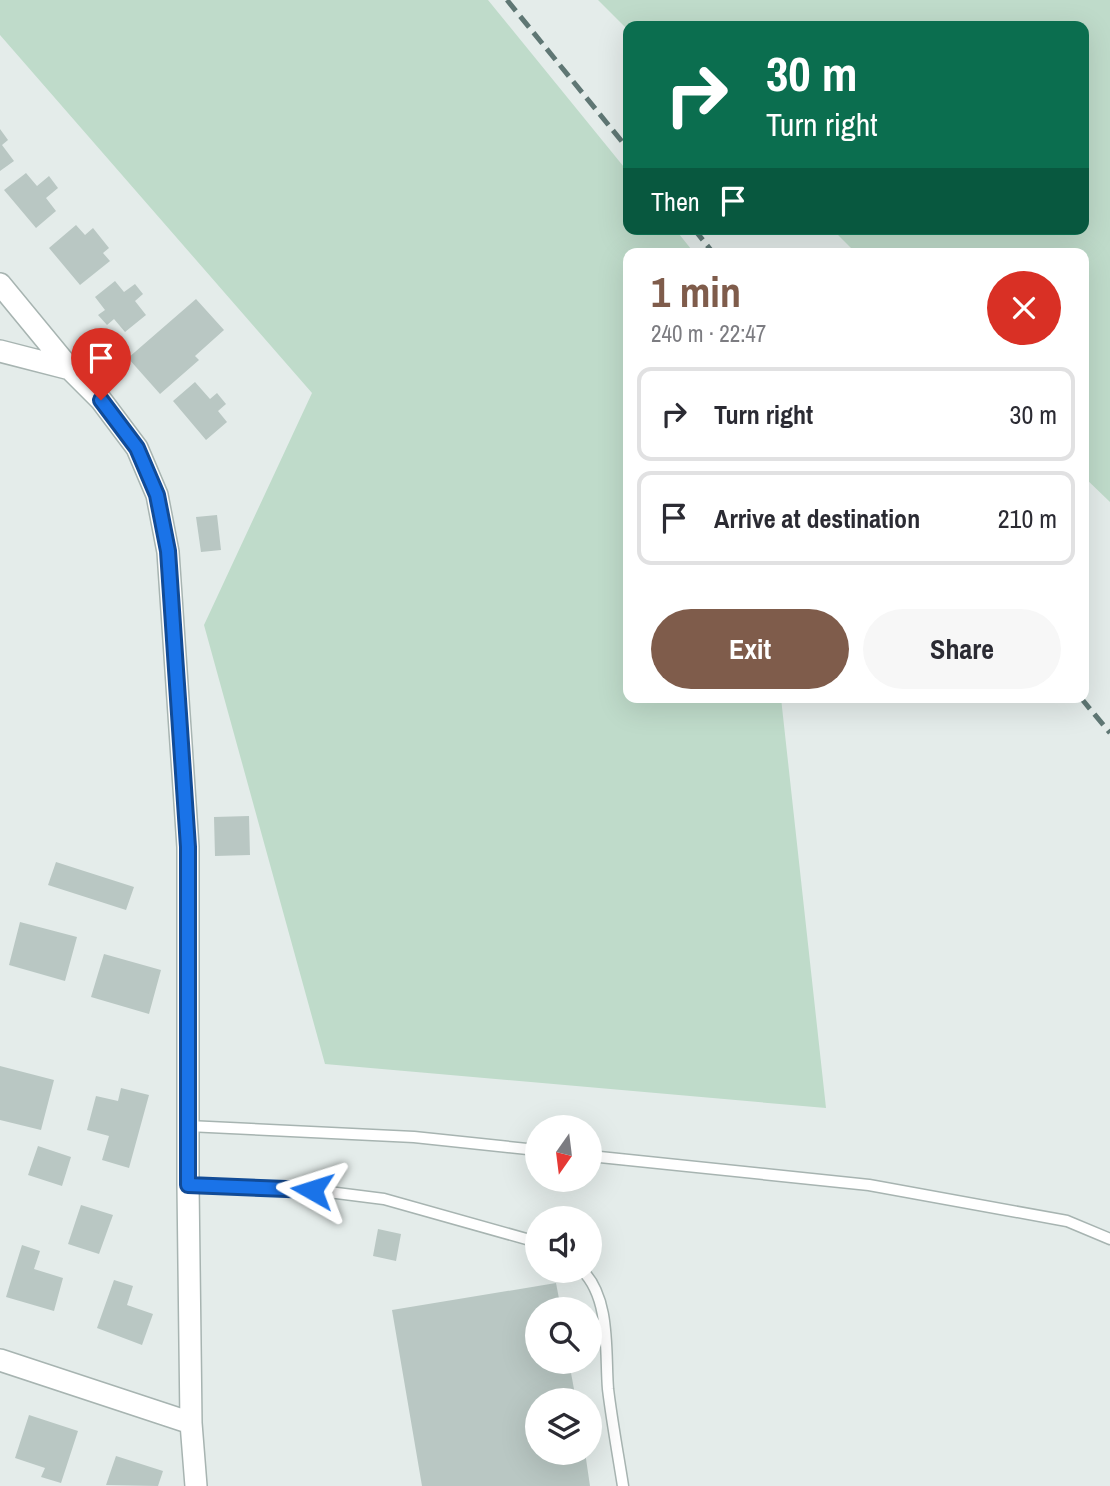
<!DOCTYPE html>
<html lang="en">
<head>
<meta charset="utf-8">
<style>
  body { margin:0; font-family:"Archivo Narrow",sans-serif; background:#f7f7f7; color:#2b2b33; height:100vh; display:flex; flex-direction:column; font-size:26px; white-space:nowrap }
  * { box-sizing:border-box; margin:0 }
  p { font-size:23px; color:#7c7c81 }
  .icon { flex:none; width:38px; height:38px; fill:none; stroke:currentColor; stroke-width:2; stroke-linecap:round; stroke-linejoin:round }
  .map { position:relative; flex:1; overflow:hidden }
  .panel { position:absolute; left:623px; top:248px; width:466px; height:455px; display:flex; flex-direction:column; background:#fff; border-radius:14px; box-shadow:0 7px 28px #0002 }
  .panel>* { flex:none }
  .top-card { position:absolute; left:623px; top:21px; width:466px; height:214px; border-radius:14px; box-shadow:0 7px 28px #0002; background:#0b6e4f; color:#fff; overflow:hidden }
  .needle { width:46px; rotate:194deg }
  .tools { position:absolute; left:525px; top:1115px; display:grid; gap:14px }
  .tools a { display:grid; place-items:center; width:77px; height:77px; border-radius:50%; background:#fff; box-shadow:0 7px 28px #0002; font-size:35px }
  .pin { position:absolute; display:grid; place-items:center; width:60px; height:60px; color:#fff; margin:-72px -30px; border-radius:50% 50% 50% 0; rotate:-45deg; box-shadow:0 0 7px #0007 }
  .pin .icon { rotate:45deg }
  .me { position:absolute; width:77px; margin:-38px; rotate:276deg; stroke-linejoin:round; filter:drop-shadow(0 0 5px #0008) }
  .turn { display:flex; align-items:center; gap:24px; height:147px; padding:0 28px; font-size:32px }
  .turn .icon { width:91px; height:91px; stroke-width:2.5 }
  .turn b { display:block; font-size:49px; line-height:60px }
  .then { display:flex; align-items:center; height:66px; padding:0 28px; background:#0003; gap:14px; font-size:26px }
  .round { display:grid; place-items:center; flex:none; width:74px; height:74px; border-radius:37px; background:#f7f7f7 }
  .headline { display:flex; align-items:center; justify-content:space-between; height:119px; padding:0 28px }
  h1 { font-size:42px; font-weight:700; line-height:52px; color:#7f5c4b }
  .cta { display:flex; gap:14px; margin-top:auto; padding:14px 28px }
  .cta a { flex:1; height:80px; border-radius:42px; background:#7f5c4b; color:#fff; font-size:28px; font-weight:700; line-height:80px; text-align:center }
  .cta a+a { background:#f7f7f7; color:#2b2b33 }
  ul { padding:0; list-style:none }
  li { display:flex; align-items:center; gap:21px; height:94px; margin:0 14px 10px; padding:0 14px; border:4px solid #e1e1e2; border-radius:14px }
  li div { flex:1 }
  li b { display:block; font-size:26px }
  li em { font-style:normal }
  .map>svg:first-child { display:block }
  .green { fill:#bfdbca }
  .building { fill:#b9c7c3 }
  .lines { fill:none; stroke-linecap:round; stroke-linejoin:round }
  .lane-casing { stroke:#a7b4b1; stroke-width:13 }
  .street-casing { stroke:#a7b4b1; stroke-width:24 }
  .lane { stroke:#fff; stroke-width:10 }
  .street { stroke:#fff; stroke-width:21 }
  .rail { stroke:#5f7774; stroke-width:5; stroke-dasharray:14 7; stroke-linecap:butt }
  .route-casing { stroke:#114b97; stroke-width:18 }
  .route { stroke:#1a73e8; stroke-width:12 }
</style>
</head>
<body>
<div class="map">
<svg width="1110" height="1486" viewBox="0 0 1110 1486">
  <rect width="100%" height="100%" fill="#e4ecea"/>
  <path class="green" d="M0,0H488L628,172V229H675L695,254H628V698H781L826,1108L325,1064L204,625L312,393L0,35Z
    M598,0H1110V502L1083,476V254H857L832,229H1083V26H628V30Z"/>
  <path class="building" d="M0,129L8,140L2,145L14,161L0,171Z
    M26,173L37,186L49,176L58,188L46,198L56,211L36,228L4,190Z
    M76,225L85,235L93,228L109,248L103,253L110,261L80,285L49,248Z
    M115,281L124,292L135,284L143,294L135,301L146,315L125,332L114,319L107,325L98,315L105,310L95,297Z
    M196,299L224,330L195,356L199,360L160,394L128,358Z
    M195,382L210,399L217,393L226,404L218,411L227,422L206,440L173,401Z
    M217,515L221,550L201,552L196,517Z
    M249,816L250,855L215,856L214,817Z
    M56,862L134,887L126,910L48,885Z
    M20,922L77,937L65,981L9,965Z
    M104,954L161,970L149,1014L91,997Z
    M0,1066L54,1080L41,1130L0,1120Z
    M121,1088L149,1095L129,1168L102,1160L109,1136L87,1130L96,1096L118,1101Z
    M38,1146L71,1157L62,1186L28,1175Z
    M81,1205L113,1215L99,1254L68,1244Z
    M378,1229L401,1234L396,1261L373,1256Z
    M22,1245L40,1251L34,1269L63,1278L54,1311L6,1297Z
    M114,1280L133,1286L127,1305L153,1314L142,1345L97,1328Z
    M556,1283L561,1309H537V1362H569L576,1400H537V1452H585L590,1486H422L392,1310Z
    M29,1415L78,1431L61,1483L41,1477L45,1468L15,1458Z
    M116,1456L163,1471L158,1486L106,1485Z"/>
  <g class="lines">
    <defs>
      <path id="lane" d="M188,1126L414,1137L537,1150
        M590,1156L869,1185L1067,1221L1110,1239
        M188,1184L289,1187L384,1199L537,1242
        M582,1270C611,1299 605,1352 608,1389C612,1422 618,1454 623,1486"/>
      <path id="street" d="M0,284L70,369L101,400L137,448L157,495L168,552L188,847V1184L191,1423L196,1486
        M0,351L70,369
        M0,1360L191,1423"/>
    </defs>
    <use href="#lane" class="lane-casing"/>
    <use href="#street" class="street-casing"/>
    <use href="#lane" class="lane"/>
    <use href="#street" class="street"/>
    <path class="rail" d="M507,0L628,149
      M694,229L714,254
      M1081,698L1110,733"/>
  </g>
  <g class="lines">
    <defs>
      <path id="route" d="M101,400L137,448L157,495L168,551L188,847V1185L312,1190"/>
    </defs>
    <use href="#route" class="route-casing"/>
    <use href="#route" class="route"/>
  </g>
</svg>
<div class="tools">
<a><svg class="needle" viewBox="-14 -14 28 28"><path d="M0-13l5 13h-10z" fill="#e53935"/><path d="M0 13l5-13h-10z" fill="#7c7c81"/></svg></a>
<a><svg class="icon" aria-label="sound" viewBox="0 0 24 24"><path d="M4 9h4l5-4v14l-5-4H4zM17 9q2 3 0 6"/></svg></a>
<a><svg class="icon" aria-label="search" viewBox="0 0 24 24"><circle cx="10" cy="10" r="6"/><path d="M15 15l6 6"/></svg></a>
<a><svg class="icon" aria-label="layers" viewBox="0 0 24 24"><path d="M12 4l9 5-9 5-9-5zM3 14l9 5 9-5"/></svg></a>
</div>
<div class="pin" style="left:101px;top:400px;background:#d93025"><svg class="icon" aria-label="arrive" viewBox="0 0 24 24"><path d="M6 21V4h12l-3 4 3 4H6"/></svg></div>
<svg class="me" style="left:312px;top:1190px" viewBox="-20 -20 40 40"><path d="M0-17L14 15 0 8-14 15z" fill="#1a73e8" stroke="#fff" stroke-width="4"/></svg>
<div class="top-card">
<div class="turn"><svg class="icon" aria-label="right" viewBox="0 0 24 24"><path d="M7 20v-9h11M14 6l5 5-5 5"/></svg><div><b>30 m</b>Turn right</div></div>
<div class="then">Then<svg class="icon" aria-label="arrive" viewBox="0 0 24 24"><path d="M6 21V4h12l-3 4 3 4H6"/></svg></div>
</div>
<section class="panel">
<div class="headline"><div><h1>1 min</h1><p>240 m · 22:47</p></div><a class="round" style="background:#d93025;color:#fff"><svg class="icon" aria-label="close" viewBox="0 0 24 24"><path d="M6 6l12 12M18 6L6 18"/></svg></a></div>
<ul>
<li><svg class="icon" aria-label="right" viewBox="0 0 24 24"><path d="M7 20v-9h11M14 6l5 5-5 5"/></svg><div><b>Turn right</b></div><em>30 m</em></li>
<li><svg class="icon" aria-label="arrive" viewBox="0 0 24 24"><path d="M6 21V4h12l-3 4 3 4H6"/></svg><div><b>Arrive at destination</b></div><em>210 m</em></li>
</ul>
<div class="cta"><a>Exit</a><a>Share</a></div>
</section>
</div>
</body>
</html>
